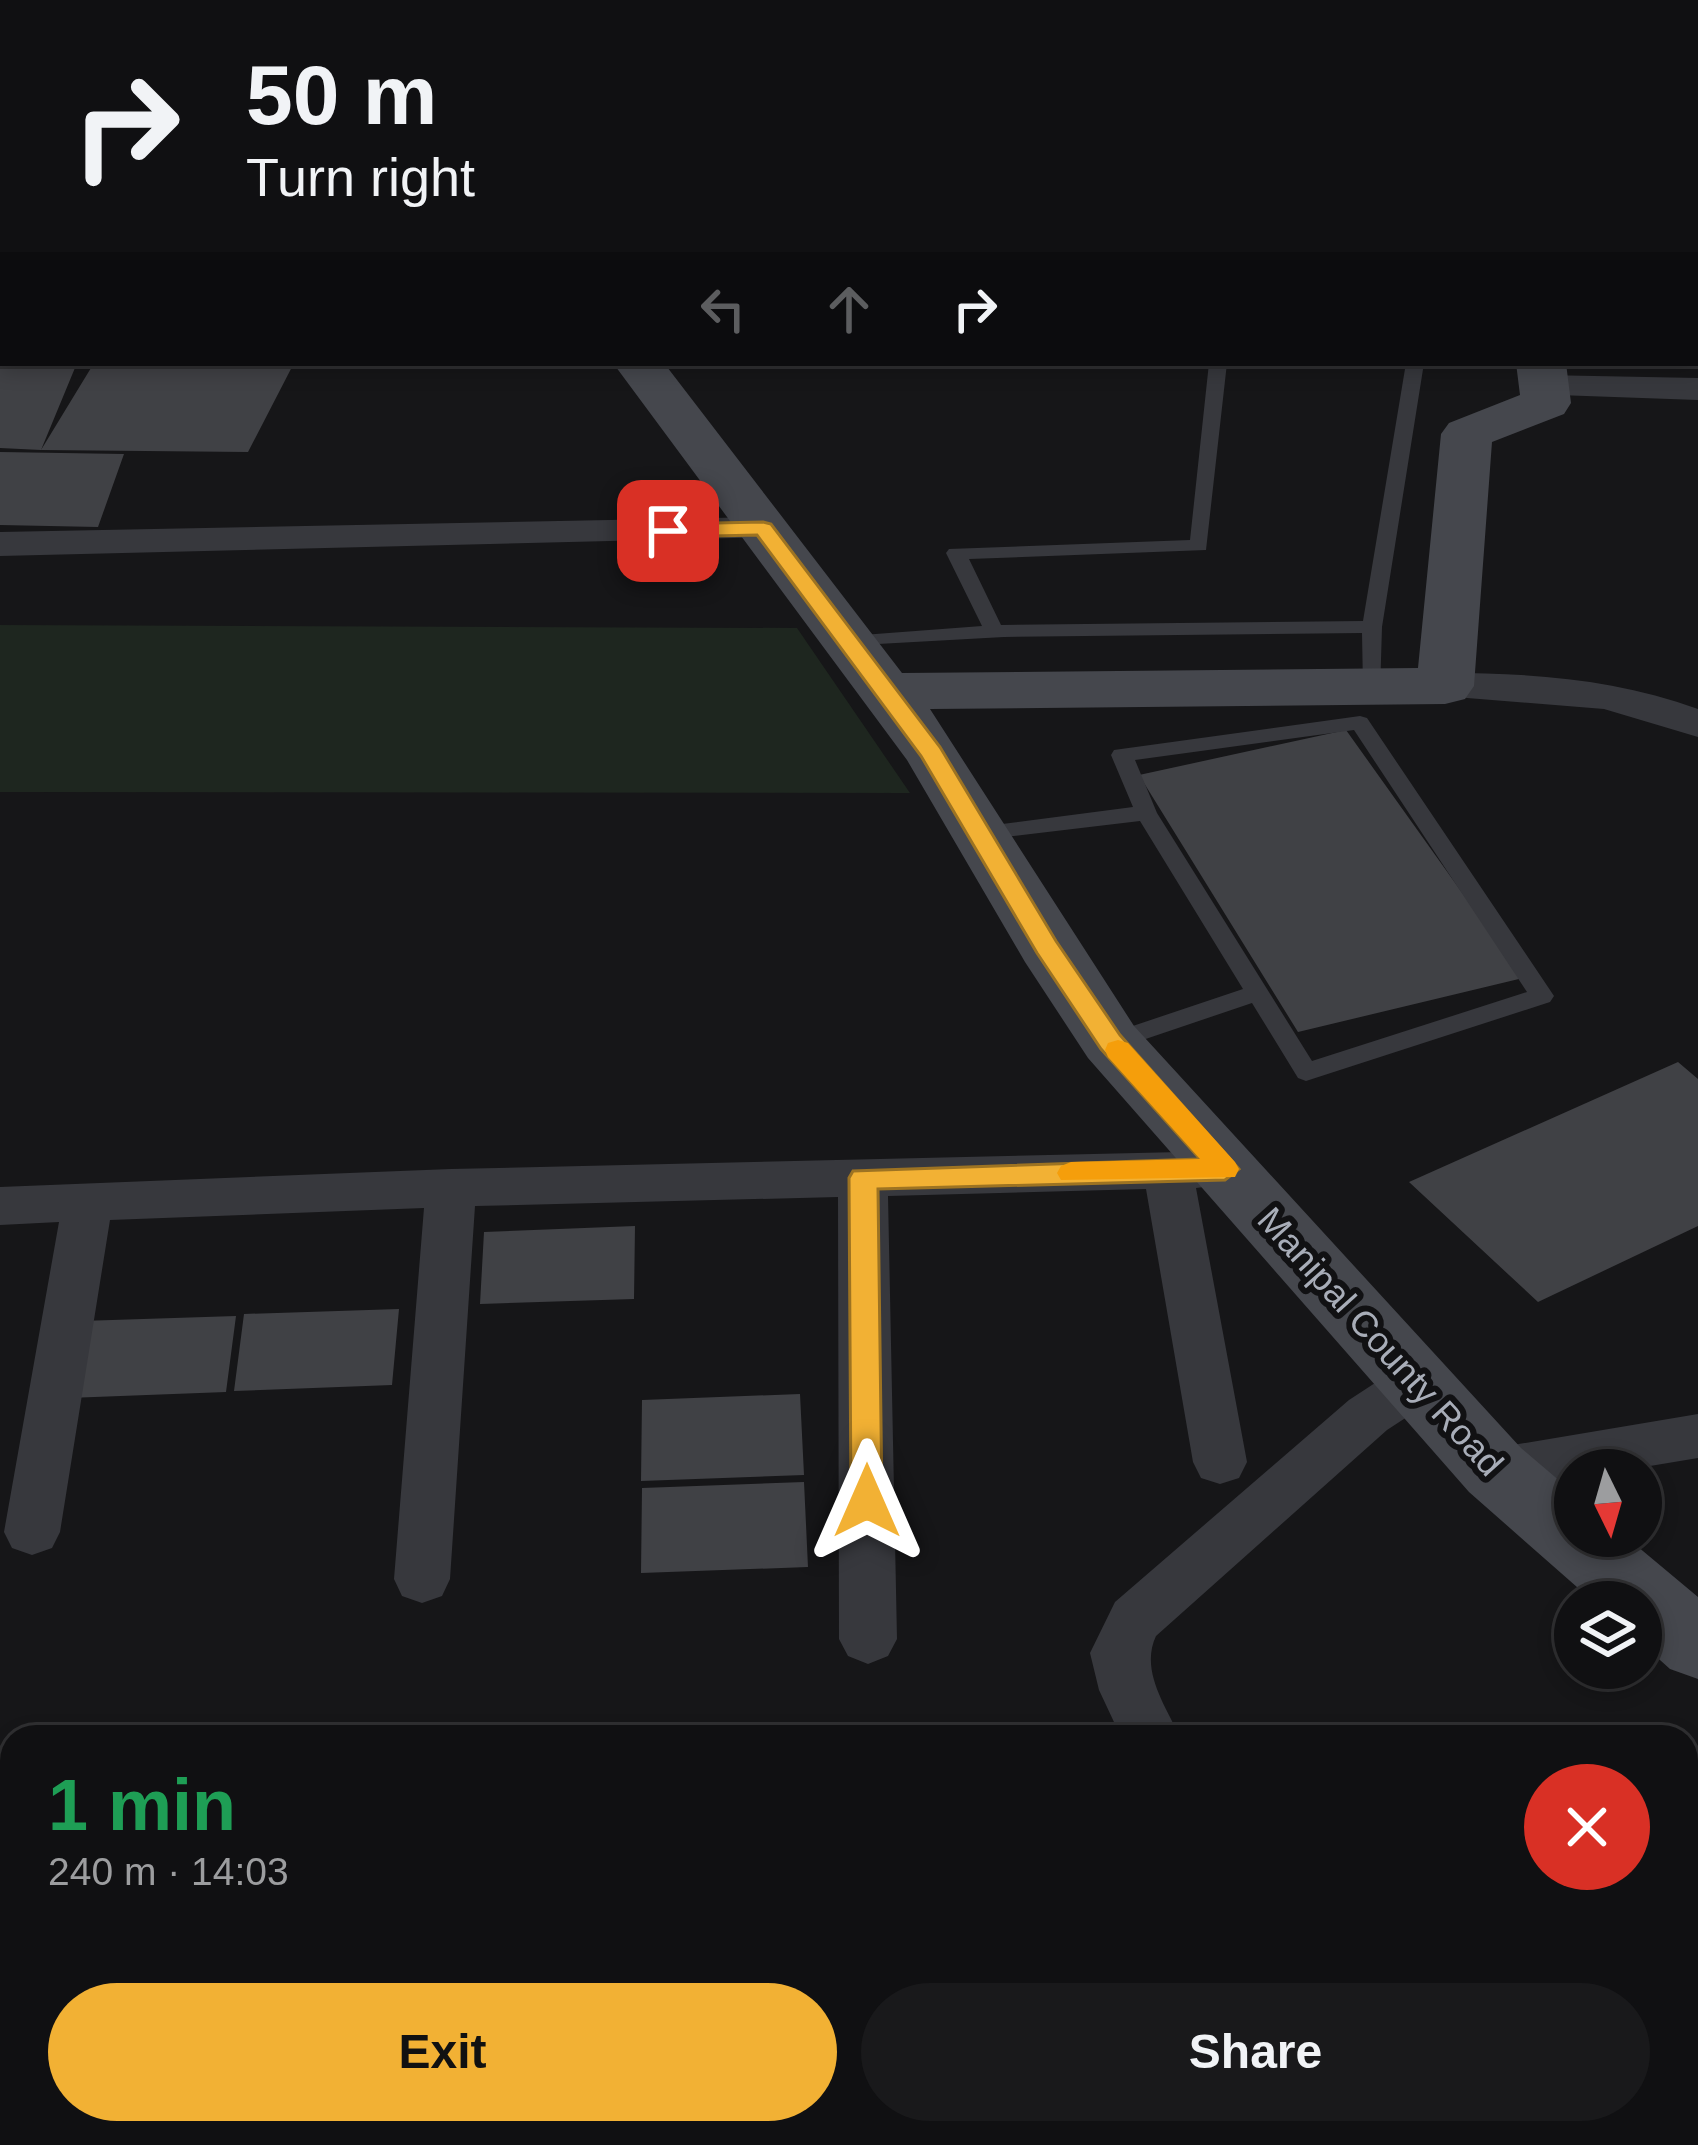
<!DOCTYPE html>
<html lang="en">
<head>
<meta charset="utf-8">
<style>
  body { margin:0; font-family:Arial,sans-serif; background:#19191b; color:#f1f3f6; height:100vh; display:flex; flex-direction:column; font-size:45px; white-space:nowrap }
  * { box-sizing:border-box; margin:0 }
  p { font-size:39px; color:#9c9d9f }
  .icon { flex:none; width:66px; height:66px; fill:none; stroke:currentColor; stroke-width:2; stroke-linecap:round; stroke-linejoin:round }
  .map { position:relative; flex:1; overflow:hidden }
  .details { position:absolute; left:0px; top:1725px; width:1698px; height:420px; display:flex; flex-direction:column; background:#101012; border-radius:36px 36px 0 0; box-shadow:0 6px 18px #0003,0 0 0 3px #303032 }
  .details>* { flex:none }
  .top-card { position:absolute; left:0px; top:0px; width:1698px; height:366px; box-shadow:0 6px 18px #0003,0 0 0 3px #303032; background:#101012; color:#f1f3f6; overflow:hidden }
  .needle { width:78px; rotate:175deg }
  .tools { position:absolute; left:1554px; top:1449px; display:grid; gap:24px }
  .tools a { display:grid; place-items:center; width:108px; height:108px; border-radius:50%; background:#101012; box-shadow:0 6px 18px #0003,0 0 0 3px #303032; font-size:60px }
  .pin { position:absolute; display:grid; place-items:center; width:102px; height:102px; color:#fff; margin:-51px; border-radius:24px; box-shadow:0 6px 18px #0006 }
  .me { position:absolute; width:132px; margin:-66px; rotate:0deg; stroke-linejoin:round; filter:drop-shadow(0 0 9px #0008) }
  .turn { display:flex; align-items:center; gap:42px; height:252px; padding:0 48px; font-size:54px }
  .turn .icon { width:156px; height:156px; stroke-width:2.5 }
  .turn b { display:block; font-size:84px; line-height:102px }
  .lanes { display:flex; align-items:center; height:114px; padding:0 48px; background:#0003; justify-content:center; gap:60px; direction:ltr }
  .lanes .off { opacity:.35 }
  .round { display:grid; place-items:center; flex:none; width:126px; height:126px; border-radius:63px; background:#19191b }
  .headline { display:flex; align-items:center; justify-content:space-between; height:204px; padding:0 48px }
  h1 { font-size:72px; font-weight:700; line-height:90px; color:#1e9e55 }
  .cta { display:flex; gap:24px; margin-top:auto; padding:24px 48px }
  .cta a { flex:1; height:138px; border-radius:72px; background:#f2b134; color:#111; font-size:48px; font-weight:700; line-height:138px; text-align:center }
  .cta a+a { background:#19191b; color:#f1f3f6 }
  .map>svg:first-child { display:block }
  .green { fill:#1e261f }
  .building { fill:#404145 }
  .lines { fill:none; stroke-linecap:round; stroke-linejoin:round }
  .lane { fill:#37383d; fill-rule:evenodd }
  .street { fill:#37383d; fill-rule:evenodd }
  .secondary { fill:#45474d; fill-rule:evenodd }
  .route { fill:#f2b134; stroke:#9d7322; stroke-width:3 }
  .slow { fill:#f59e0b }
  .labels { text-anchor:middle; stroke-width:12; stroke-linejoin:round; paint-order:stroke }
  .street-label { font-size:36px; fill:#a8adb8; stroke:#111113 }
</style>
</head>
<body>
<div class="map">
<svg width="1698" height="2145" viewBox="0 0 1698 2145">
  <rect width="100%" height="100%" fill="#161618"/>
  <path class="green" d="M0,625L797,628L910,793L0,792Z"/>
  <path class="building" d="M0,363H77L41,450L0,448Z
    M94,363H294L248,452L41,450Z
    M0,452L124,454L98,527L0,525Z
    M1346,730L1523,978L1298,1032L1139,775Z
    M1678,1062L1698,1079V1226L1538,1302L1409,1182Z
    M635,1226L634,1299L480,1304L484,1232Z
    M399,1309L392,1385L234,1391L244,1314Z
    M236,1316L226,1392L68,1398L81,1321Z
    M800,1394L804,1475L641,1481L642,1400Z
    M804,1482L808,1567L641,1573L642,1488Z"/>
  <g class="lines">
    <path class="lane" d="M1209,363H1227L1206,550L969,559L1001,625L1363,621L1406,363H1424L1382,627L1380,692L1373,694L1363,687L1362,633L1004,637L842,646L839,642L849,636L982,626L946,553L949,549L1190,540Z
      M1360,716L1367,718L1550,990L1554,996L1550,1002L1306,1081L1298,1078L1252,1003L1119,1048H1103L1099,1042L1103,1036L1243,989L1140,821L979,840L968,833L971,828L1133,807L1111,755L1114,750ZM1354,730L1527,992L1312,1061L1157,813L1135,760Z"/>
    <path class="street" d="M502,0H532V3H502Z
      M663,0H693V3H663Z
      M765,0H795V3H765Z
      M853,0H883V3H853Z
      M1071,0H1135L1137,3H1073Z
      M0,16H3L0,42Z
      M1695,28H1698V46H1695Z
      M1695,88H1698V108H1695Z
      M1695,154H1698V174H1695Z
      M1695,226H1698V246H1695Z
      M1695,296H1698V318H1695Z
      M1543,375L1698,378V400L1530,394L1525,386L1530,378Z
      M763,517L777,521L783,529L777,537L0,556V532Z
      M1445,673C1532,673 1616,679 1698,709V737L1604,709L1430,695L1424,686L1430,677Z
      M1225,1151L1243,1156L1250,1169L1243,1182L1196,1188L1247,1462L1239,1478L1220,1484L1201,1478L1193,1462L1146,1189L888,1196L897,1639L888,1656L868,1664L848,1656L839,1639L838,1197L475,1206L450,1579L442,1596L422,1603L402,1596L394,1579L424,1208L110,1220L60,1532L52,1548L32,1555L12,1548L4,1532L59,1222L0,1225V1187L451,1169Z
      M1417,1362L1436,1368L1444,1383L1436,1398L1387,1430L1156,1636C1140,1670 1165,1705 1180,1737H1121L1099,1690L1090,1653L1115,1602L1349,1400L1398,1368Z
      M1698,1414V1458L1626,1470H1575V1479L1495,1492L1476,1486L1468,1470L1476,1454L1495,1448Z
      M1307,2133H1374L1379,2145H1312Z"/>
    <path class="secondary" d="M1453,0H1495L1496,3H1454Z
      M0,280H3V310H0Z
      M613,363H664L902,673L1418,668L1441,434L1449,423L1520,395L1516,363H1566L1571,403L1564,414L1492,442L1474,686L1465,699L1445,704L930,709L1134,1026L1521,1448L1575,1494V1536H1625L1698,1597V1679L1670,1669L1641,1643V1602H1594L1469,1492L1088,1058L1025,962L907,760Z"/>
  </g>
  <path class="route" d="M763,522L771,524L940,747L1056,941L1120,1035L1239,1169L1225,1180L878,1189L882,1501L878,1510L867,1514L856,1510L851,1501L849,1178L853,1171L1200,1159L1101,1049L1037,953L921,756L757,535L668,537L656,531L668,524Z"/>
  <path class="slow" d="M1118,1040L1128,1043L1235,1162L1239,1169L1235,1177L1061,1180L1057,1173L1061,1166L1071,1162L1200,1159L1108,1057L1105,1050L1108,1043Z"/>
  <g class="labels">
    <g class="street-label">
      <text transform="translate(1381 1341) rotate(48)" y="13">Manipal County Road</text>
    </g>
  </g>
</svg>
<div class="tools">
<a><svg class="needle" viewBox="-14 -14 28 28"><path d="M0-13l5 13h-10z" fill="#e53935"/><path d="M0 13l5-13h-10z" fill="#9c9d9f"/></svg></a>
<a><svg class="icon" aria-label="layers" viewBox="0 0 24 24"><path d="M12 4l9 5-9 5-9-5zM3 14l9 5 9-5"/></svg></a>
</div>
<div class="pin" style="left:668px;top:531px;background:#d93025"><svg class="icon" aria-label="arrive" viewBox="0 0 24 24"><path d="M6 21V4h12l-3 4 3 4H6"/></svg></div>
<svg class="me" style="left:867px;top:1501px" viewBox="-20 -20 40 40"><path d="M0-17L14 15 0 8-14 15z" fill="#f2b134" stroke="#fff" stroke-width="4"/></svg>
<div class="top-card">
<div class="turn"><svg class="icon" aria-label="right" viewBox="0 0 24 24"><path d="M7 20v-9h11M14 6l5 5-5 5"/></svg><div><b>50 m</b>Turn right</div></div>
<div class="lanes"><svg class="icon off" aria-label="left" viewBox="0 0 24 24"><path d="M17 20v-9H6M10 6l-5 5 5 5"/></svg><svg class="icon off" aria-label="ahead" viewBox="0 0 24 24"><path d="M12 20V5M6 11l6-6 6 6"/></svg><svg class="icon" aria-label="right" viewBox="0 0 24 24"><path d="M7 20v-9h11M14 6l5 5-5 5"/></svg></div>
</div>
<section class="details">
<div class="headline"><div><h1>1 min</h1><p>240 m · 14:03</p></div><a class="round" style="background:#d93025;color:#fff"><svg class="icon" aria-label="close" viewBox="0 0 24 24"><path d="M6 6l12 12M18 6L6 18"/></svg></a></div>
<div class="cta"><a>Exit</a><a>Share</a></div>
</section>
</div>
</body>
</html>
